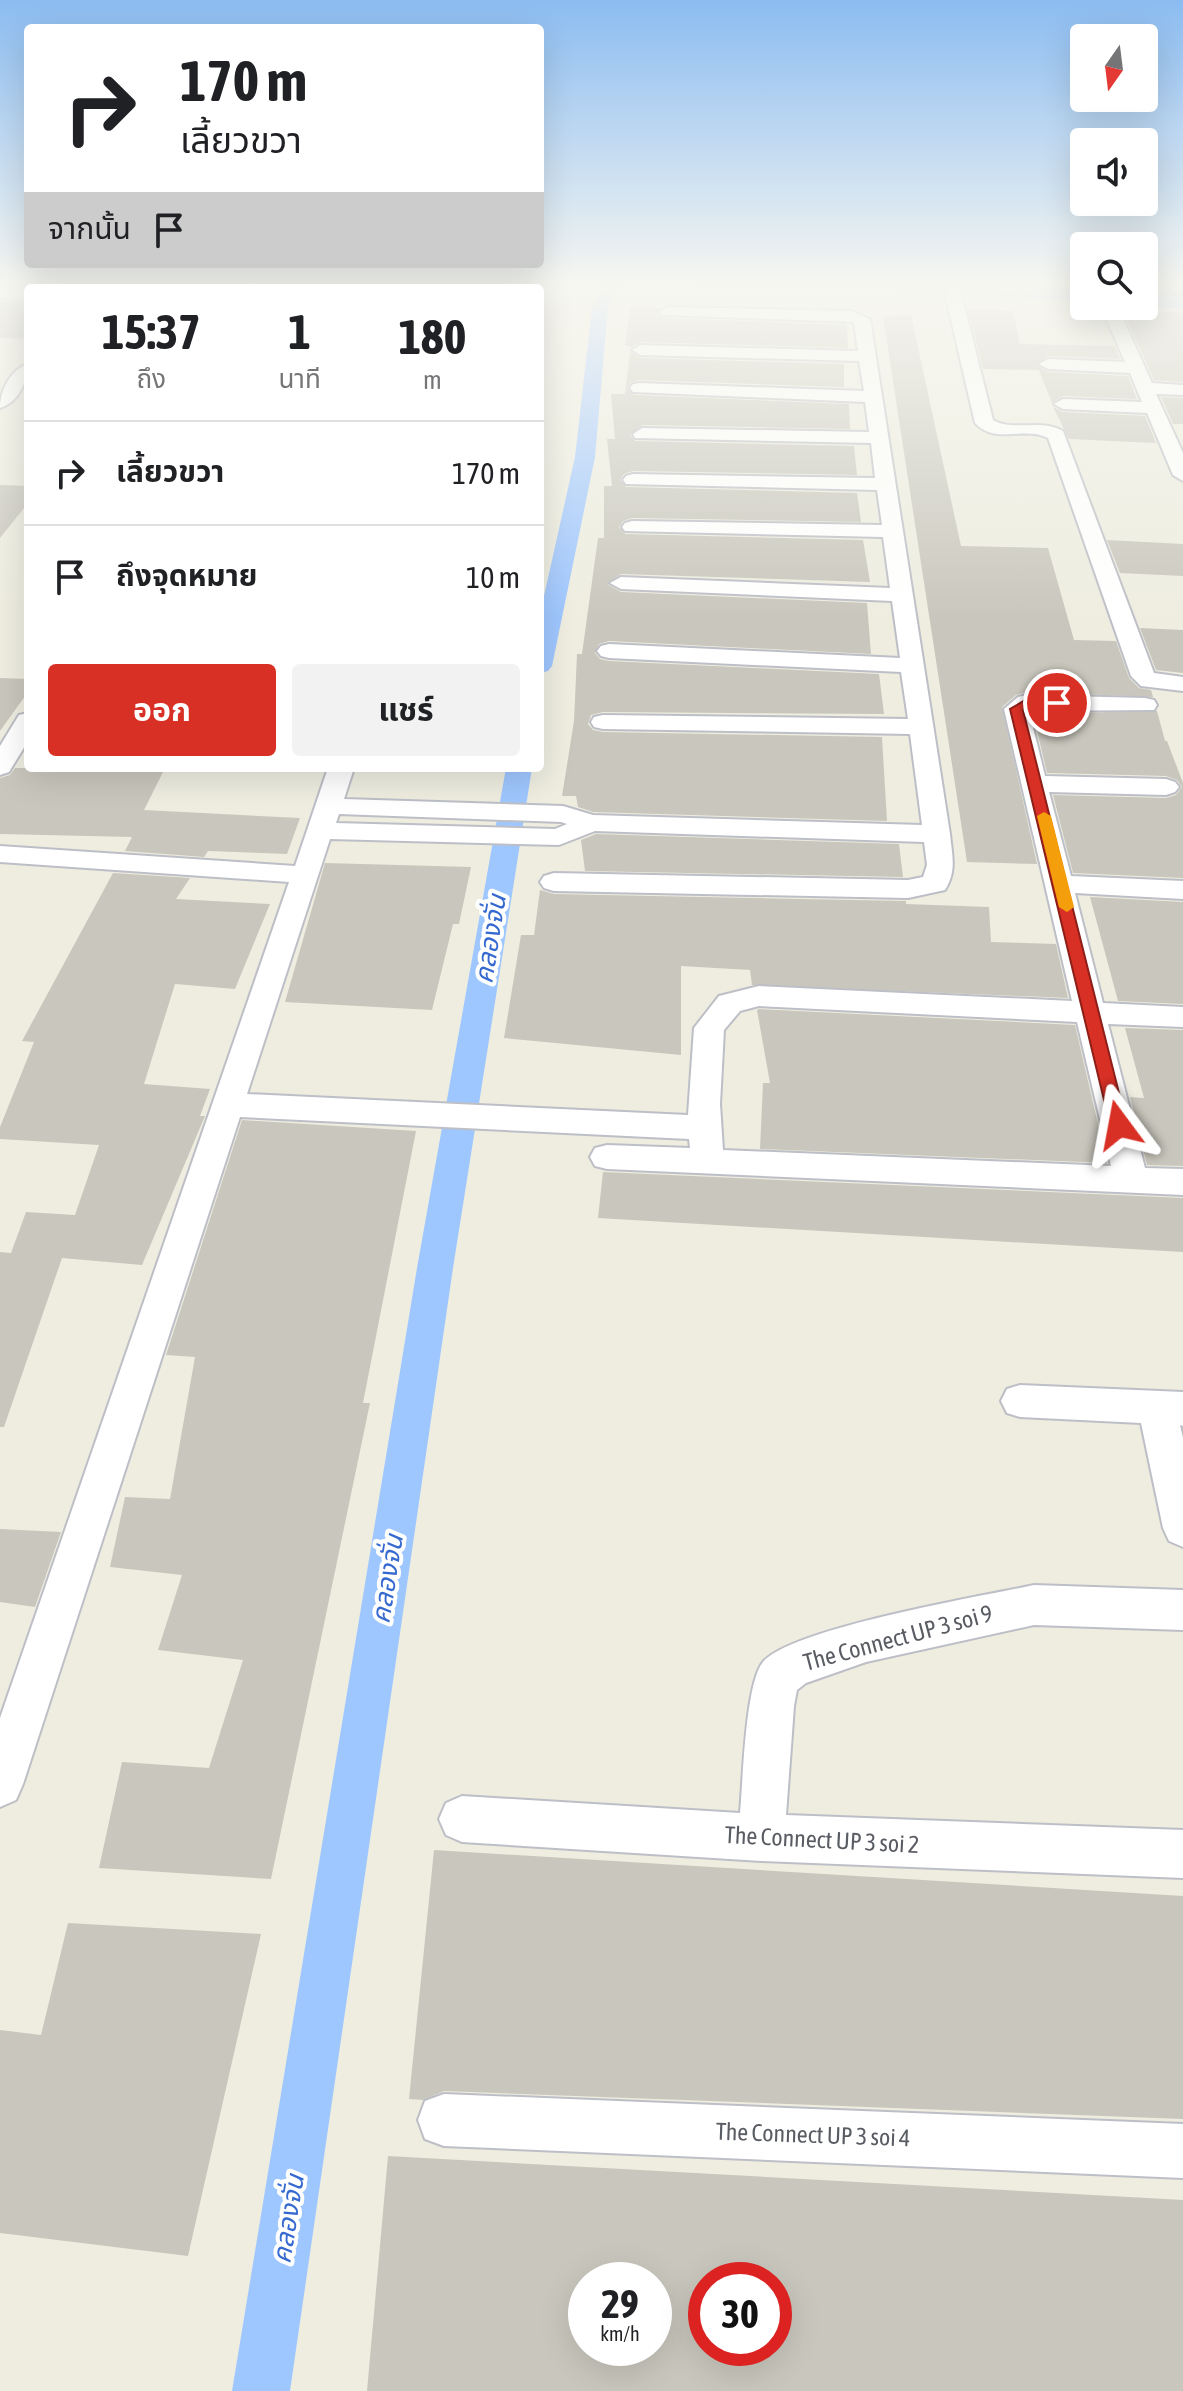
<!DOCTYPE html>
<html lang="th">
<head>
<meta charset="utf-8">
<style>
  body { margin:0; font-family:"Asap Condensed","Noto Sans Thai",sans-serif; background:#f2f2f2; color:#202124; height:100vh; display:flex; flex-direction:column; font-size:30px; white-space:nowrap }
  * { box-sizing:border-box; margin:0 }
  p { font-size:26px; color:#757577 }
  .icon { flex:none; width:44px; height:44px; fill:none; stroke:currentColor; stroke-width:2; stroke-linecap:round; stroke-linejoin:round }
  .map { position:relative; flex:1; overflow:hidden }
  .drawer { position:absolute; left:24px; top:284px; width:520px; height:488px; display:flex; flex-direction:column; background:#fff; border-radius:8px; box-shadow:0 8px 32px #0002 }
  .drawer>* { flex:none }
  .top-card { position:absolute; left:24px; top:24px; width:520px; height:244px; border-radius:8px; box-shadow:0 8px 32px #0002; background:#fff; color:#202124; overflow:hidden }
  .needle { width:52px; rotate:194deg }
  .controls { position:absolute; left:1070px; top:24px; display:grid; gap:16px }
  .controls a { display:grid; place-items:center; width:88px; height:88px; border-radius:8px; background:#fff; box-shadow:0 8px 32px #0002; font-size:40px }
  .speed { position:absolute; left:568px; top:2262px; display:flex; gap:16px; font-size:40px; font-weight:700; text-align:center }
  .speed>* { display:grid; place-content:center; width:104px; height:104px; border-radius:50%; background:#fff; box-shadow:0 8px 32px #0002; line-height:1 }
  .speed small { font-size:20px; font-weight:400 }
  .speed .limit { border:12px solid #d22; background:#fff; color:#111 }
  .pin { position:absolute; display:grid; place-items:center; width:68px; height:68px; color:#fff; margin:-34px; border:4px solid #fff; border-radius:50%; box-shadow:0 2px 8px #0007 }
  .me { position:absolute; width:88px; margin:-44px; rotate:347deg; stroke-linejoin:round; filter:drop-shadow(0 0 6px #0008) }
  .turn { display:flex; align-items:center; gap:28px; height:168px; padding:0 24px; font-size:36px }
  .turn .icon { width:104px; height:104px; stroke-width:2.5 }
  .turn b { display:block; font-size:56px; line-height:68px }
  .then { display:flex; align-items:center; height:76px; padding:0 24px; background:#0003; gap:16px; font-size:30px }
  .eta { display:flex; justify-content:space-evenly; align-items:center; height:136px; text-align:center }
  .eta b { font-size:48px; font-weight:700; line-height:56px }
  .primary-button { display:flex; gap:16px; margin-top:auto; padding:16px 24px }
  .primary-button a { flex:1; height:92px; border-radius:8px; background:#d93025; color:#fff; font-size:32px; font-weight:700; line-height:92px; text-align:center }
  .primary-button a+a { background:#f2f2f2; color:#202124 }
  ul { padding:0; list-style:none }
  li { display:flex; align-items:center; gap:24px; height:104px; padding:0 24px; border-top:2px solid #e0e0e0 }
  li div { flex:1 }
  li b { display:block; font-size:30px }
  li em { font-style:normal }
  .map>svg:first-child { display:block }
  .water { fill:#9fc7ff }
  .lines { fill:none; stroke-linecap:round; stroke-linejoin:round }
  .canal { fill:#9fc7ff; fill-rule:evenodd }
  .ferry { stroke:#3569cf; stroke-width:2; stroke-dasharray:5 4; stroke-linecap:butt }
  .building { fill:#c9c7bd; fill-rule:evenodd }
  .street-casing { stroke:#bdbfc6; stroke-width:4 }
  .street { fill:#fff; fill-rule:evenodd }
  .route { fill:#d93025; stroke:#8d1f18; stroke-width:2 }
  .slow { fill:#f59e0b }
  .labels { text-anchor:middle; stroke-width:8; stroke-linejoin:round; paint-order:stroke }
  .near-street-label { font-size:24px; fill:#595c63; stroke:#fff }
  .near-water-label { font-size:26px; font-style:italic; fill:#3569cf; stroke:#fff }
</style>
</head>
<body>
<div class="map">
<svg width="1183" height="2391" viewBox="0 0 1183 2391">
  <rect width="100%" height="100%" fill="#eeede0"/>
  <path class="water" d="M584,285H1084V302L911,290Z
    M1144,285L1183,286V309L1136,306H1144Z"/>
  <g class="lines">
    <path class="canal" d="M604,285H620L608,308L595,457L552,666L548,671L540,673V614L575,457L592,308Z
      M506,768H532L453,1268L290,2391H232L417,1268Z"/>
    <path class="ferry" d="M987,285L1084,290
      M1144,293L1183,295"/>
  </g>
  <path class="building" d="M0,301L28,303V339L0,338Z
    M631,307L661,308L658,314L663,318L847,325L848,348L640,342L631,347L625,345Z
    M968,309L1013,311L1020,344L1115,346L1120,359L1048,356L1036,365L1048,372L1128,376L1137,399L1063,396L1052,403L1039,370L983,369Z
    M1122,310L1183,313V382L1154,380Z
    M911,315L961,546L1048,548L1074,640L1116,641L1129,678L1139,688L1151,690L1153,697L1027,692L1016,695L1002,707L1037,864L967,862L883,316Z
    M630,352L640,358L844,364V387L639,380L631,382L627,388L633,395L849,404L850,429L642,425L630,435L635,441L854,446L857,475L633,471L624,474L620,480L626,487L857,493L861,522L632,518L623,521L619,527L625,534L863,540L870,582L621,574L607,584L621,592L867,603L871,654L609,641L599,644L595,653L600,659L609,661L879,674L884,714L603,712L591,715L588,724L593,730L603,732L882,737L887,821L593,812L578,807L576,796H562L574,721L577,654H582L598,538H604V486H612L607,439H615L611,394H625Z
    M1161,397L1183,398V424H1173Z
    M1053,407L1063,412L1145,416L1156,443L1069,439Z
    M0,485L28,486V503L0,538Z
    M1107,540L1183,544V576L1120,573Z
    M1140,628L1183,630V673L1156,670Z
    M0,678L28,679V692L0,731Z
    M1157,711L1165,741H1167L1183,783V878L1073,873L1053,795L1166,798L1176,795L1182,787L1177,780L1166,776L1047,773L1033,714Z
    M15,768H165L144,810L300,818L287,854L208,851L204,857L125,851L132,837L0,834V778L10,775Z
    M596,834L899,844L903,877L585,871L581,840Z
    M325,863L471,867L459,924H453L432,1010L285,1002Z
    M113,873L190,878L176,899L270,904L235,989L175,984L144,1084L210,1089L200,1116H205L142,1265L62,1258L4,1427H0V1252L11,1253L26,1212L75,1215L99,1145L0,1139V1127L34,1042L22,1041Z
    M540,890L554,894L906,901V904L989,907L991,942L1056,944L1068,998L752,985L750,970L681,966V1055L504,1038L521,935H534Z
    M1090,897L1183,902V1004L1118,1001Z
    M759,1009L1075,1025L1107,1163L760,1149L763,1083H770L757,1010Z
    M1125,1028L1183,1030V1166L1147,1165L1130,1097L1144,1098Z
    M242,1120L416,1131L363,1403H370L271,1879L99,1868L122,1762L209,1768L243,1660L158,1650L182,1575L110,1567L125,1497L170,1499L195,1357L166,1355Z
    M603,1172L1183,1198V1252L598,1218Z
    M0,1529L61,1532L35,1607L0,1602Z
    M434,1850L1183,1896V2119L444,2091L423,2100L409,2099Z
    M68,1923L261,1934L188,2256L0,2233V2030L41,2035Z
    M388,2156L1183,2200V2391H367ZM586,2280H654V2348H586ZM706,2280H774V2348H706Z"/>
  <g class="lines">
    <defs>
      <path id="street" d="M0,288L28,290V300L0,298Z
        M953,288L961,293L993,420C1013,432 1040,418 1063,431L1154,673L1183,677V691L1141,686L1131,676L1048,438C1024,426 995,445 975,423L945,293Z
        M1101,306H1117L1152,383L1183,385V395L1156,394L1183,453V481L1173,475L1147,413L1063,409L1054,404L1063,399L1142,402L1130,373L1048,369L1039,364L1048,359L1125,362Z
        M668,307L851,311L870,319L950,834C952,855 957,871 945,890L908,898L554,891L544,888L540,882L544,876L554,873L908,880L923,877L927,865L924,842L595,831L559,845L330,839L247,1094L688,1115L694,1028L719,996L759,986L1072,1001L1004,709L1018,697L1027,695L1145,698L1154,700L1157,705L1154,710L1029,711L1045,776L1166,779L1175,782L1179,787L1175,792L1166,795L1049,792L1071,876L1183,881V899L1075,893L1103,1003L1183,1007V1027L1108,1024L1145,1168L1183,1169V1195L607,1169L595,1166L590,1157L595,1148L607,1145L690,1148L689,1139L240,1117L23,1784L16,1800L0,1807V1718L289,882L0,862V846L295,866L328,768H354L344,799L563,806L593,815L922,825L910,734L603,729L594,727L591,722L594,717L603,715L908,719L901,672L609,658L601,656L597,651L601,646L609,644L900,658L892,601L621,589L610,583L621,577L890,588L883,537L625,531L622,527L625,523L632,521L882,525L877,490L626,484L623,480L626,476L633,474L875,478L871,443L635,438L633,434L642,428L869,432L865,402L633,392L630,388L633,384L639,383L864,391L859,361L640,355L632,350L640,345L858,351L854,322L662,315L660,312ZM339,814L561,822L567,824L555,829L336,823ZM759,1006L1077,1022L1111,1166L723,1150L720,1104L724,1030L740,1011Z
        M28,364C28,381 18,403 0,408C0,391 10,370 28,364Z
        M28,713V741L9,772L0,775V746L19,715Z
        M1020,1385L1183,1392V1426L1180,1425L1183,1438V1547L1169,1541L1163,1528L1141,1423L1020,1417L1007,1413L1001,1401L1007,1389Z
        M1034,1585L1183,1590V1630L1034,1625L866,1662L806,1683L797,1690L794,1706L786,1815L1183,1830V1878L761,1861L462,1842L446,1835L439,1819L446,1803L462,1796L740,1813C743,1782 745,1684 763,1662C792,1628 983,1596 1034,1585Z
        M444,2094L1183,2124V2178L444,2146L425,2139L418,2120L425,2101Z"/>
    </defs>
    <use href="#street" class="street-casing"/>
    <use href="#street" class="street"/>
  </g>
  <linearGradient id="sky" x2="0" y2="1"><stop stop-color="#8bbcf1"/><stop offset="0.46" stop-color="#f7f7f1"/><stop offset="1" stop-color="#f7f7f1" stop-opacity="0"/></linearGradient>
  <rect width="1183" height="619" fill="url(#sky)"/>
  <path class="route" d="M1057,699L1061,700V706H1030L1023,710L1127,1125L1119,1131L1110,1125L1010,709L1027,699Z"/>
  <path class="slow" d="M1044,812L1051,816L1074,907L1067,912L1059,907L1037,816Z"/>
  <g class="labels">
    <g class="near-street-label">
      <text transform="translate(898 1638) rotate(-15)" y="8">The Connect UP 3 soi 9</text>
      <text transform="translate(822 1840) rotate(3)" y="8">The Connect UP 3 soi 2</text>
      <text transform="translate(813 2135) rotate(2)" y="8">The Connect UP 3 soi 4</text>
    </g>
    <g class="near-water-label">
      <text transform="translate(490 939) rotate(-81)" y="9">คลองจั่น</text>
      <text transform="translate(387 1579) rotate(-81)" y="9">คลองจั่น</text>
      <text transform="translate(288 2219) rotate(-81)" y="9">คลองจั่น</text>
    </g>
  </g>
</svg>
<div class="controls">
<a><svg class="needle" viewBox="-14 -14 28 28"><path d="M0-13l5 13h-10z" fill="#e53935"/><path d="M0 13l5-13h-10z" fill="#757577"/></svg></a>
<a><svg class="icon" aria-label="sound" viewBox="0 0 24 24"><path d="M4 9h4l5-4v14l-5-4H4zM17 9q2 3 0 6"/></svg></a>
<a><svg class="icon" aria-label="search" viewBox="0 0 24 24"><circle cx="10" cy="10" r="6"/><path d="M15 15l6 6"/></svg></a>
</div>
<div class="speed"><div>29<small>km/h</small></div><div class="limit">30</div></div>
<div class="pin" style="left:1057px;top:703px;background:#d93025"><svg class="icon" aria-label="arrive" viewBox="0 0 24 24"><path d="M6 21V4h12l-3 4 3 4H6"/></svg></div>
<svg class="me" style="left:1119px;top:1125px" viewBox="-20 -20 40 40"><path d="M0-17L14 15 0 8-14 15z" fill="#d93025" stroke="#fff" stroke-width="4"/></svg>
<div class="top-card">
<div class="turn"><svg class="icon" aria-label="right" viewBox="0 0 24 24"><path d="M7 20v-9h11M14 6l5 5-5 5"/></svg><div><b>170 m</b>เลี้ยวขวา</div></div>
<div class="then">จากนั้น<svg class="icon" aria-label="arrive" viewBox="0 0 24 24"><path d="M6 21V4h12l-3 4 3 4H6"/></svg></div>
</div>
<section class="drawer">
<div class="eta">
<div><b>15:37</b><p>ถึง</p></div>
<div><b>1</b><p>นาที</p></div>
<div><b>180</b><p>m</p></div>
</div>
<ul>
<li><svg class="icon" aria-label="right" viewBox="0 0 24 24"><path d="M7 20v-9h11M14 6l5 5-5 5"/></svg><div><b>เลี้ยวขวา</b></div><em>170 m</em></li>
<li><svg class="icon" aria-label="arrive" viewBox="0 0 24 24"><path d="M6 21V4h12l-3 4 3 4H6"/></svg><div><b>ถึงจุดหมาย</b></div><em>10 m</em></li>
</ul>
<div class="primary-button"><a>ออก</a><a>แชร์</a></div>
</section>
</div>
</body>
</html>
